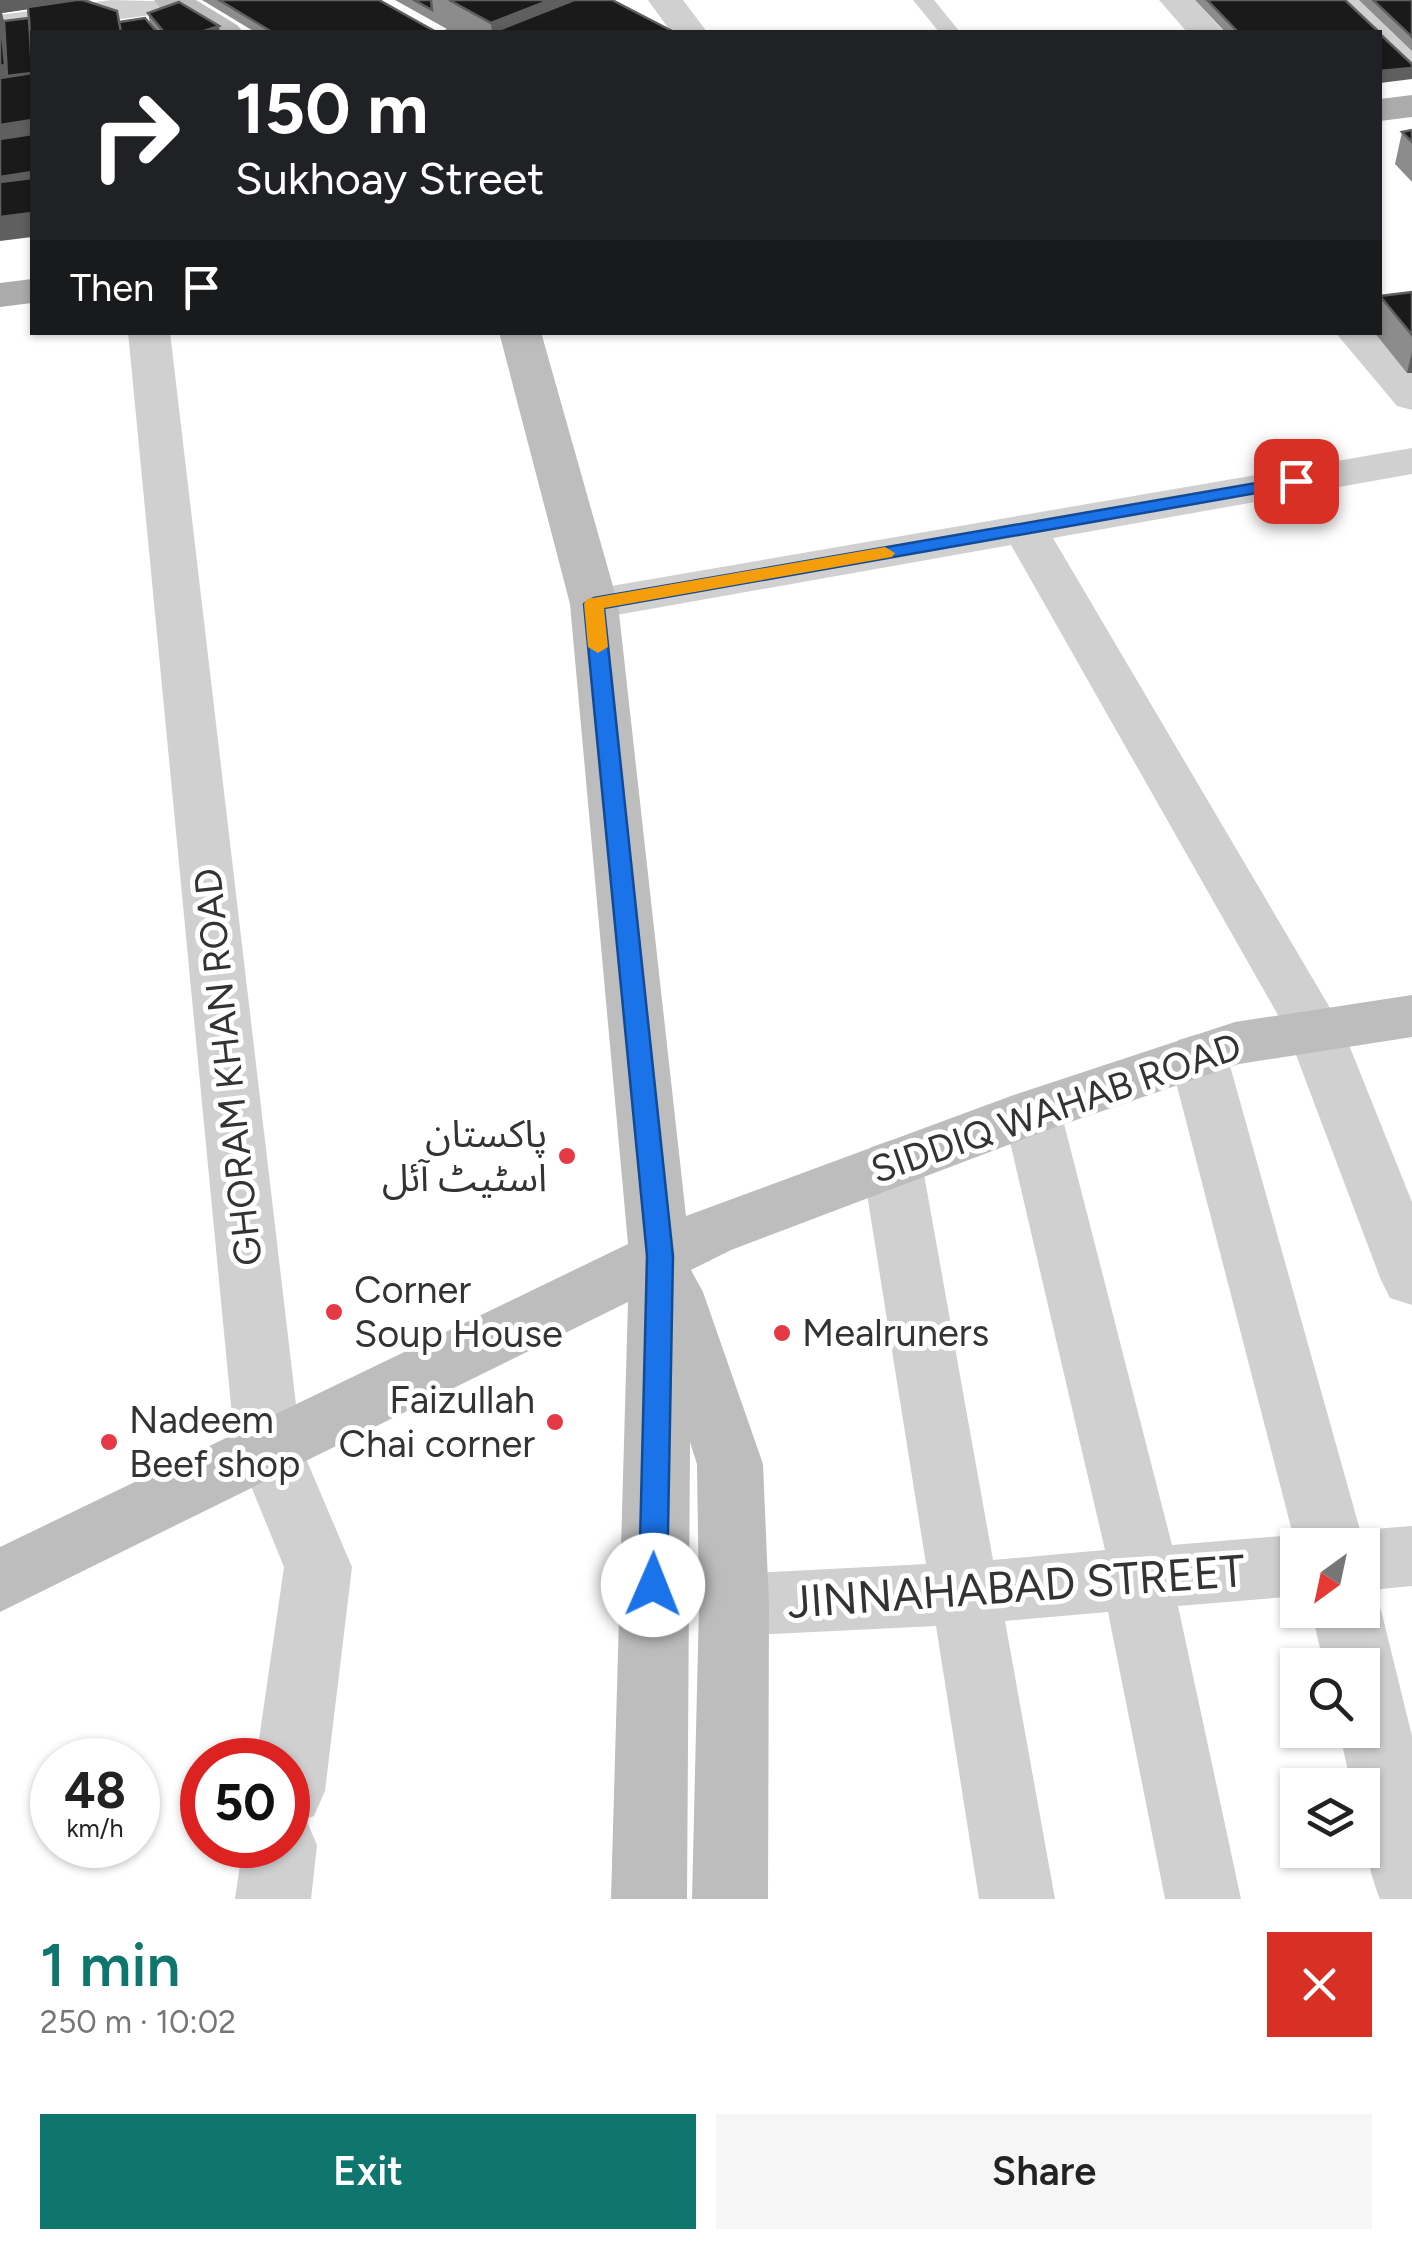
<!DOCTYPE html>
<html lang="en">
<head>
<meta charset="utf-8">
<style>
  body { margin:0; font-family:Figtree,"Noto Sans Arabic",sans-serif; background:#f6f6f6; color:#222; height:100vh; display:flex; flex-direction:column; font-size:38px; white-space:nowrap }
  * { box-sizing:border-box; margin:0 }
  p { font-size:32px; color:#767676 }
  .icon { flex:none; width:55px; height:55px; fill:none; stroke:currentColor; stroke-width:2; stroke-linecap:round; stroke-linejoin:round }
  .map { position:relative; height:1899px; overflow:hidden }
  .side { display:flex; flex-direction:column; background:#fff; flex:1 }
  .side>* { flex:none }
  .hud { position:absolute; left:30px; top:30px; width:1352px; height:305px; border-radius:0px; box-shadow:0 2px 8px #0004; background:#202124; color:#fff; overflow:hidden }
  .needle { width:65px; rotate:213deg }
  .buttons { position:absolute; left:1280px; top:1528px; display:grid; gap:20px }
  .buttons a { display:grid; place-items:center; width:100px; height:100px; border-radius:0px; background:#fff; box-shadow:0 2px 8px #0004; font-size:50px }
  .speed { position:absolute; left:30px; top:1738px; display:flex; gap:20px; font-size:50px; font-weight:700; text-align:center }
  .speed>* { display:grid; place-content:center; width:130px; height:130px; border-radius:50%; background:#fff; box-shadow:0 2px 8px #0004; line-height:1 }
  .speed small { font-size:25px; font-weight:400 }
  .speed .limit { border:15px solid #d22; background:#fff; color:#111 }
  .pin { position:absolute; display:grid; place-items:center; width:85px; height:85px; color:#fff; margin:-42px; border-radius:20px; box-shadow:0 5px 15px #0006 }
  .me { position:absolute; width:110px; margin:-55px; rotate:1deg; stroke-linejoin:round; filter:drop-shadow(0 0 8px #0008) }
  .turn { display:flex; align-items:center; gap:35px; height:210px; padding:0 40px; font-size:45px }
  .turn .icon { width:130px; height:130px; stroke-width:2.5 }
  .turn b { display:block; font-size:70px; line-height:85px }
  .then { display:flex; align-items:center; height:95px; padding:0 40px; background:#0003; gap:20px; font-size:38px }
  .round { display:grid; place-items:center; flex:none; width:105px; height:105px; border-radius:0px; background:#f6f6f6 }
  .head { display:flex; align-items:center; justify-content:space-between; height:170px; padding:0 40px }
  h1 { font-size:60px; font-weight:600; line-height:75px; color:#0f766e }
  .primary-button { display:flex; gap:20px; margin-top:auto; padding:20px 40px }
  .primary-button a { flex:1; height:115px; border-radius:0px; background:#0f766e; color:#fff; font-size:40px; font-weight:600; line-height:115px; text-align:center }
  .primary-button a+a { background:#f6f6f6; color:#222 }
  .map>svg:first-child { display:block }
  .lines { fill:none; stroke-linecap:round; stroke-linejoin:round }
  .lane { fill:#d0d0d0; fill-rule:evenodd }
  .street { fill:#d0d0d0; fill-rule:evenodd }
  .secondary { fill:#bdbdbd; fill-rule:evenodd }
  .primary { fill:#ababab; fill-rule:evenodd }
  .wall { fill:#8c8c8c; fill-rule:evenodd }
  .shaded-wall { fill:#5f5f5f }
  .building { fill:#1a1a1a; stroke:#5f5f5f; stroke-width:2.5 }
  .route { fill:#1a73e8; stroke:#114b97; stroke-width:2.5 }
  .slow { fill:#f59e0b }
  .poi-dot { fill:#e63946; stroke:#fff; stroke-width:4 }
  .labels { text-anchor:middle; stroke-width:10; stroke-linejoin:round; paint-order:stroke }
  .street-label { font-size:38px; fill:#333; stroke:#fff }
  .poi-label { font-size:38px; fill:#333; stroke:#fff; text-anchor:start }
  .near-street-label { font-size:45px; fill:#333; stroke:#fff }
</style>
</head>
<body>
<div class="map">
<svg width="1412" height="1899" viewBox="0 0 1412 1899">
  <rect width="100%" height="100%" fill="#fff"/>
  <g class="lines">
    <path class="lane" d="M913,0H934L960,32H939Z"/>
    <path class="street" d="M111,0L191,2L186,9L174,12L0,35V15Z
      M648,0H683L707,32H671Z
      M1159,0H1195L1224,32H1187Z
      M1336,0H1374L1412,34V63L1399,60L1380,42V32H1369Z
      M128,332H170L301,1447L352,1567L325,1791L314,1816L306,1819L317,1845L311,1899H235L243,1845H288V1760H256L284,1567L235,1447Z
      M1335,332H1378L1412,371V410L1397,406Z
      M1412,448V474L1053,538L1343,1030L1412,1202V1305L1390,1298L1381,1280L1287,1031L1011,545L594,619L577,614L570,604L577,594L594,589Z
      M1198,1034L1218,1040L1227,1055L1360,1530L1412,1526V1586L1371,1590L1381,1610L1412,1736V1899H1380C1365,1862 1362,1825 1362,1785H1351L1339,1730H1362V1665H1324L1311,1610H1362V1545H1298V1596L1178,1606L1241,1899H1165L1108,1612L1005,1621L1055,1899H979L936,1626L734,1636L710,1627L699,1605L710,1583L734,1574L926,1564L862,1163L871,1147L892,1140L913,1147L922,1163L993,1560L1105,1550L1003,1112L1011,1096L1032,1090L1053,1096L1061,1112L1172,1545L1293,1535L1169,1055L1178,1040Z"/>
    <path class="secondary" d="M154,0H196L237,25L243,32C211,34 174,29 154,0Z
      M499,332H541L618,604L686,1216L1011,1096L1235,1022L1412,995V1037L1239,1064L1053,1128L731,1250L691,1270L703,1292L763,1464L769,1605L768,1899H692L699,1605L697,1464L690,1442L687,1899H611L628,1302L0,1612V1547L628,1244L570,604Z"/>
    <path class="primary" d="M1412,95V117L1380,121V99Z
      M32,279V303L0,307V283Z"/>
  </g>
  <path class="wall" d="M0,0L86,1L119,22L150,24L148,13L220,32H32L0,241ZM28,9L29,18L4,21L2,13Z
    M202,0H379L436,32H255Z
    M395,0H612L674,32H440L447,29Z
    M1195,0H1345L1379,32H1225Z
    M1359,0H1412V51Z
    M1412,130V182L1395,164L1402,132Z
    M1412,292V373H1407L1374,332H1380V296Z"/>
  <path class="shaded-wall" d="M0,0H92L2,13L6,32L9,76L0,89Z
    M550,0H595L492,32L491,23Z
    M219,26L220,32H201Z
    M1412,68V79L1380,83V71Z
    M32,120V154L0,159V125Z
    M32,172V196L0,201V177Z
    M32,213V237L0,241V217Z
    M1412,352V373H1407Z"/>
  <path class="building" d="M76,0H83L117,11L121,32H32V62L28,7Z
    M219,0H379L436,32H272Z
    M414,0H431L432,10Z
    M449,0H550L491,23Z
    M574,0H612L674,32H493Z
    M1207,0H1345L1379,32H1238Z
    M1373,0H1412V37Z
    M179,2L219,26L201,32H164L148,13Z
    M0,10L5,65L0,66Z
    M29,18L32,73L7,76L4,21Z
    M145,18L157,32H121L119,22Z
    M1380,34L1412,64V68L1380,71Z
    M32,73V120L0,125V78Z
    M1412,130V142L1402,132Z
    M32,134V172L0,177V139Z
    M32,178V213L0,217V182Z
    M1412,292V335L1380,296Z"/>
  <path class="route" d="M1296,476L1305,481L1302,485L604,608L673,1256L667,1585L663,1594L653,1598L643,1594L639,1585L647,1256L584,604L594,598Z"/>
  <path class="slow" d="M885,547L895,553L892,557L604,608L608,647L598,653L588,647L584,604L587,599Z"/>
  <g class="poi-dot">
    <circle cx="567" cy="1156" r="10"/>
    <circle cx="334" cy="1312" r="10"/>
    <circle cx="782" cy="1333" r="10"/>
    <circle cx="555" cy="1422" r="10"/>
    <circle cx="109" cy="1442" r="10"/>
  </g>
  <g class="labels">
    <g class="street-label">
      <text transform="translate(228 1067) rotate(-96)" y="13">GHORAM KHAN ROAD</text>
      <text transform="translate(1056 1108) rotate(-19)" y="13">SIDDIQ WAHAB ROAD</text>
    </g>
    <g class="poi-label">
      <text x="547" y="1147" text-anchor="end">پاکستان<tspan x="547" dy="44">اسٹیٹ آئل</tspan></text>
      <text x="354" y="1303">Corner<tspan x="354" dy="44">Soup House</tspan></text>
      <text x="802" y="1346">Mealruners</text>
      <text x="535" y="1413" text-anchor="end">Faizullah<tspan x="535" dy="44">Chai corner</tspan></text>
      <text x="129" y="1433">Nadeem<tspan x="129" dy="44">Beef shop</tspan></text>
    </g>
    <g class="near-street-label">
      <text transform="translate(1016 1586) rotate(-4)" y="16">JINNAHABAD STREET</text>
    </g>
  </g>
</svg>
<div class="buttons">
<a><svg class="needle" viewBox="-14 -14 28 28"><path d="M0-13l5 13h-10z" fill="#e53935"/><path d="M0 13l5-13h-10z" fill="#767676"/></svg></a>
<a><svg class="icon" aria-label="search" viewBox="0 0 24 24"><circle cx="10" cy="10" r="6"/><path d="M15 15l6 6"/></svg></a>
<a><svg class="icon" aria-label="layers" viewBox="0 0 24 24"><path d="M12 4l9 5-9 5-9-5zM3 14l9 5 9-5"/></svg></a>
</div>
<div class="speed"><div>48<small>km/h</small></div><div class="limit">50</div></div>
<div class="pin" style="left:1296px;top:481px;background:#d93025"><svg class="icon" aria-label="arrive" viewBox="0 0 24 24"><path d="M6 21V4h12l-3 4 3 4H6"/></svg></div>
<svg class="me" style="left:653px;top:1585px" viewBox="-20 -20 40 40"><circle r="19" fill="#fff"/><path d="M0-13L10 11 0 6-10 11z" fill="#1a73e8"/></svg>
<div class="hud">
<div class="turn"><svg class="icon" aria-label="right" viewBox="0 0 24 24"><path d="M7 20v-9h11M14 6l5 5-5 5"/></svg><div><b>150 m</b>Sukhoay Street</div></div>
<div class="then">Then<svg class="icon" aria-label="arrive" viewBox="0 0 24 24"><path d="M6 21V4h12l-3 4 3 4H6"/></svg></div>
</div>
</div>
<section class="side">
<div class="head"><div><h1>1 min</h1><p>250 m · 10:02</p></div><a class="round" style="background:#d93025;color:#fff"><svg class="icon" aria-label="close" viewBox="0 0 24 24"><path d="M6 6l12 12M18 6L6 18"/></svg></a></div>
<div class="primary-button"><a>Exit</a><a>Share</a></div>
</section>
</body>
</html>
